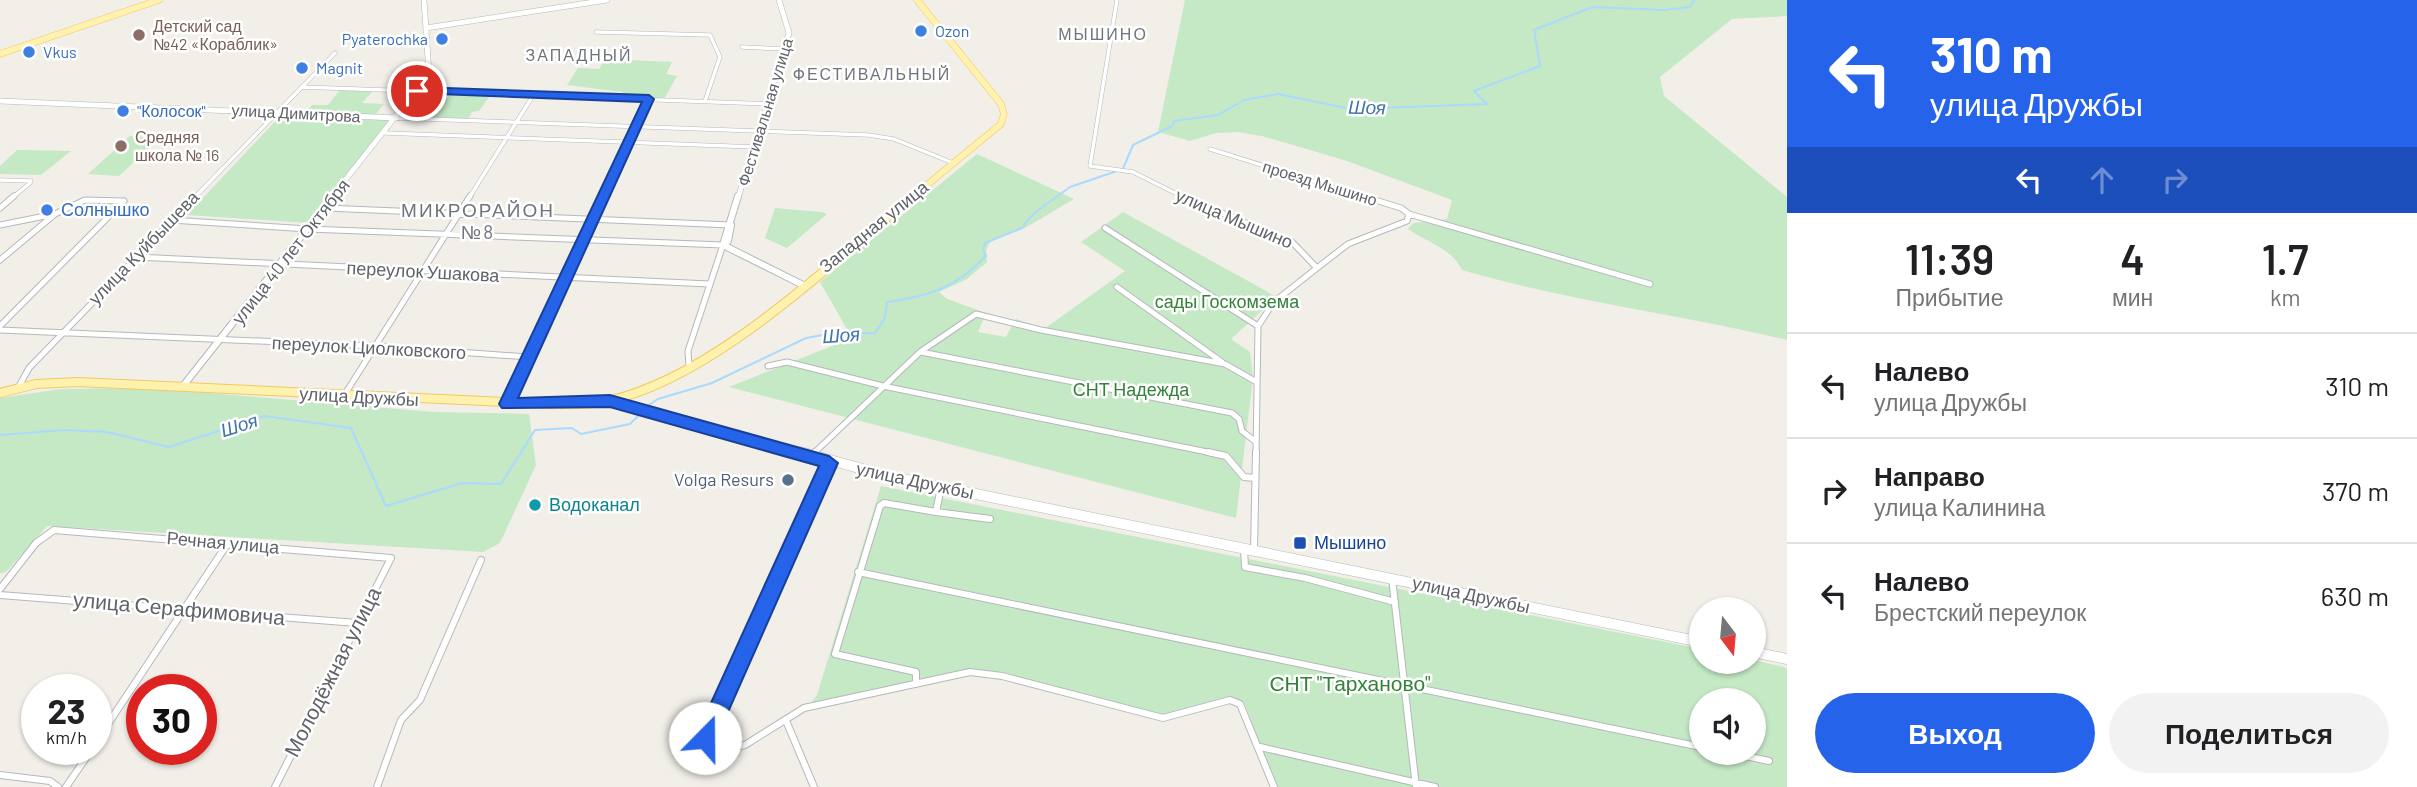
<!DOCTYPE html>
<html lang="ru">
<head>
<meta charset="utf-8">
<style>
  body { margin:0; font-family:Barlow,sans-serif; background:#f2f2f2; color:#202124; height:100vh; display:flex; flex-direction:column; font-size:26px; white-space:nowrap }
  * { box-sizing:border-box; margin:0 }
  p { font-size:23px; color:#757577 }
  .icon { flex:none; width:38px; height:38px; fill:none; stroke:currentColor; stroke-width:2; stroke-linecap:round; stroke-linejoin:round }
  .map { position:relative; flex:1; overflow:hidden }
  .details { display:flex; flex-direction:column; background:#fff; width:630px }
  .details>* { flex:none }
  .guide { background:#2563eb; color:#fff; overflow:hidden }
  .needle { width:46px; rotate:164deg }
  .controls { position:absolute; left:1689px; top:597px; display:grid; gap:14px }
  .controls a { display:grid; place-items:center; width:77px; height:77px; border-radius:50%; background:#fff; box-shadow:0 2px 5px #0004; font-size:35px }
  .speed { position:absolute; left:21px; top:674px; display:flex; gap:14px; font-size:35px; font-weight:700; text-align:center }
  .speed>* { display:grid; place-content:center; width:91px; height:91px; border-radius:50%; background:#fff; box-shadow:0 2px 5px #0004; line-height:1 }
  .speed small { font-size:18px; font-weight:400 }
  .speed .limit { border:10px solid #d22; background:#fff; color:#111 }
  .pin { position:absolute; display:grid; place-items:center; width:60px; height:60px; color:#fff; margin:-30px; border:4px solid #fff; border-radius:50%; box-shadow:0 2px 7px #0007 }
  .me { position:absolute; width:77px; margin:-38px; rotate:22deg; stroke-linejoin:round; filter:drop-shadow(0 0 5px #0008) }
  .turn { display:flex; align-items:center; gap:24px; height:147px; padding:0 28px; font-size:32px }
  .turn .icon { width:91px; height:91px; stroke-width:2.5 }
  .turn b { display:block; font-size:49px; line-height:60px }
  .lanes { display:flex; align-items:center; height:66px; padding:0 28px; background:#0003; justify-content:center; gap:35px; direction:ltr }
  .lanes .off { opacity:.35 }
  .eta { display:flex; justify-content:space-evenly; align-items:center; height:119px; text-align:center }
  .eta b { font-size:42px; font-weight:600; line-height:49px }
  .action { display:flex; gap:14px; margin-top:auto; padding:14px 28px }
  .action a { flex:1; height:80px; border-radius:42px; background:#2563eb; color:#fff; font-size:28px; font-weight:600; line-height:80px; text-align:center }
  .action a+a { background:#f2f2f2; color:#202124 }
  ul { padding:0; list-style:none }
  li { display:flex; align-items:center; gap:21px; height:105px; padding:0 28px; border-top:2px solid #e0e0e0 }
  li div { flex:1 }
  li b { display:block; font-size:26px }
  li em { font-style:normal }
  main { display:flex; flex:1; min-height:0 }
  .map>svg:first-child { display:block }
  .green { fill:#c5e8c5; fill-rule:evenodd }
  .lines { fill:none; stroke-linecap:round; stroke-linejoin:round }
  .stream { stroke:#aadaff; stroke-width:2 }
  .minor-far2-casing { stroke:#b5b8bc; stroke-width:4.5 }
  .minor-far1-casing { stroke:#b5b8bc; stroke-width:7 }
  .minor-casing { stroke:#b5b8bc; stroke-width:8 }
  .tertiary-far1-casing { stroke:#b5b8bc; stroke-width:6 }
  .tertiary-casing { stroke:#b5b8bc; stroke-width:8 }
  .secondary-far1-casing { stroke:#b6babf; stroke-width:9 }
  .secondary-casing { stroke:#b6babf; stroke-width:11 }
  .primary-far1-casing { stroke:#f2c960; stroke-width:7 }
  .primary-casing { stroke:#f2c960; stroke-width:10 }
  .minor-far2 { stroke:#fff; stroke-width:3.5 }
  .minor-far1 { stroke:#fff; stroke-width:5 }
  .minor { stroke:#fff; stroke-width:6 }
  .tertiary-far1 { stroke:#fff; stroke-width:5 }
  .tertiary { stroke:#fff; stroke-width:6 }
  .secondary-far1 { stroke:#fff; stroke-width:7 }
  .secondary { stroke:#fff; stroke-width:10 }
  .primary-far1 { stroke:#fff2af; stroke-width:6 }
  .primary { stroke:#fff2af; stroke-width:8 }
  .route { fill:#2563eb; stroke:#184099; stroke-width:2 }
  .shop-dot { fill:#3f7fe0; stroke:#fff; stroke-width:2.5 }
  .education-dot { fill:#8d6e63; stroke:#fff; stroke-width:2.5 }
  .service-dot { fill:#5c6f8a; stroke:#fff; stroke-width:2.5 }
  .culture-dot { fill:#0f9aa8; stroke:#fff; stroke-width:2.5 }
  .transit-dot { fill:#1a4fb4; stroke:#fff; stroke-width:2.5 }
  .labels { text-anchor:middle; stroke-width:5; stroke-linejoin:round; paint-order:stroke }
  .far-education-label { font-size:16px; fill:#785e54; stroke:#fff; text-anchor:start }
  .far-shop-label { font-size:16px; fill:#366cbe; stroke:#fff; text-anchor:start }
  .far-neighbourhood-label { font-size:16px; letter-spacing:2px; fill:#70757a; stroke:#fff }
  .far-street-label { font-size:16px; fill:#5f6368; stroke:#fff }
  .shop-label { font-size:18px; fill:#366cbe; stroke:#fff; text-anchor:start }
  .street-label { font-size:18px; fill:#5f6368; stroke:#fff }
  .park-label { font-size:18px; fill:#348238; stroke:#fff }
  .service-label { font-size:18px; fill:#4e5e75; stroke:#fff; text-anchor:end }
  .culture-label { font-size:18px; fill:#0d838f; stroke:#fff; text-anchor:start }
  .transit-label { font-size:18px; fill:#164399; stroke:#fff; text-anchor:start }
  .water-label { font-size:19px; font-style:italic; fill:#4174aa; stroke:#fff }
  .neighbourhood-label { font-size:19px; letter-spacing:2px; fill:#70757a; stroke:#fff }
  .near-street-label { font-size:21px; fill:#5f6368; stroke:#fff }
  .near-park-label { font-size:21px; fill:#348238; stroke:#fff }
</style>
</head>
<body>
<main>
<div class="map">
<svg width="1787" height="787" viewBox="0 0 1787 787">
  <rect width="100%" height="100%" fill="#f1efe8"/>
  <path class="green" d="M1185,0H1787V16L1732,19L1660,77L1664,96L1787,197V340C1679,314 1568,301 1462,270C1451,247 1427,243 1408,229L1413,223L1447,219L1452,200L1347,161L1262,136L1238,132L1216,133L1190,141L1158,132Z
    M605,59L672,62L666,74L677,76L664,99L620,96L623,92L567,85L578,68L599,69Z
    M340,90L372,92L362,103L384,104L375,115L308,110L312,105H328Z
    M451,94L490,96L479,111L472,112L468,119L421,117L418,112L409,110L439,107Z
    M281,115L394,120L310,223L187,215Z
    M130,136L160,138L119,176L88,174Z
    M17,150L71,151L41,175L0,174V166Z
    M977,154L1074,199L1025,228L991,240L986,250L987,262L967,279L939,292L947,299L986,313L978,332L1006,337L1016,319L1044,329L1125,271L1081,242L1123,212L1277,297L1231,339L1250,352L1253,378L1236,518L729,387L852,338L820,282Z
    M775,208L821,212L827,214L787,248L765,238Z
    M149,388L433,412L529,414L536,465L500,543L483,552L47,526L6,572L0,573V398L61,389Z
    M881,486L1701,649V662L1754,660L1787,668V787H1276L1244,702L1227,699L1163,716L971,669L811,703L817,695ZM1701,700H1754V752H1701Z"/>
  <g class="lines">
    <path class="stream" d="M1122,171L1133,145L1172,126L1174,121L1218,115L1244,100L1278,94L1351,109L1487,104L1474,91L1540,66L1534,30L1592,7L1664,10L1690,7L1694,0
      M647,406L658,399L712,383L806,338L828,334L875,333L885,318L887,302C929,296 956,288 986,256L983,250L985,243L1022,228L1033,214L1070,187L1117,171
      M0,435L64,430L107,432L169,447L265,416L351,428L386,506L462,483L501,484L535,430L572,428L581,434L630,424L641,413"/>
    <defs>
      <path id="minor-far2" d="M1117,0L1090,166L1133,172L1185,198
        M596,32L710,35L720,57L705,101
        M742,47L785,49
        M301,87L768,104
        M397,118L868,135L894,139L953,163
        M385,133L755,147
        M1210,149L1368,198
        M0,180L31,181
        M12,198L30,183
        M194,198L335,53
        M469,198L534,94
        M603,198L649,99"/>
      <path id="minor-far1" d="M1181,196L1292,242L1317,268L1274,302L1258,326L1256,454
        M0,208L14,196
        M325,208L731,225
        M1409,214L1650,284
        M171,220L308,229L723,245L688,351L689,367
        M0,225L55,214L85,200L124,201
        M1105,228L1258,326
        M136,257L709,284
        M0,260L55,214
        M1317,268L1348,244L1407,221L1409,214L1401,208L1362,196
        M1117,287L1222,362
        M0,326L124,201
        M0,330L374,346L528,357
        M921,352L1232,413L1239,419L1242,431L1256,442
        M768,366L787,362L883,386L1217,454
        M18,388L29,368L196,196
        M345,394L470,196
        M508,404L604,196
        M813,454L920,352L976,314L1041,330L1225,364L1255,381"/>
      <path id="minor" d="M1208,452L1226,456L1244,477L1255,478
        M811,456L815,452
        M829,462L707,733L706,748L714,753L745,745L804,708L970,672L1002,676L1163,718L1230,700L1240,704L1274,787
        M936,512L990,519
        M1244,549L1245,567L1305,578L1395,602
        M1254,550L1256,452
        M858,572L1701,747
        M1392,578L1416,787
        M0,589L36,543L54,530L391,558L275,787
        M0,595L357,623
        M916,684V672L835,654L880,506L884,503L936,512L941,487
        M787,723L814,787
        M96,742L228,543
        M1260,747L1435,787
        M1727,752L1769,761
        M0,775L50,781L58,787
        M66,787L92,749
        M377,787L401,720L420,700L481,560"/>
      <path id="tertiary-far1" d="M426,28L607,0
        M0,101L397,118
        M331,198L429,74L424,0
        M738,198L789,33L779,0"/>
      <path id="tertiary" d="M723,245L738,196
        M723,245L803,285
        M723,245L728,241L731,225
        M183,386L333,196"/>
      <path id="secondary-far1" d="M610,401L807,454"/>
      <path id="secondary" d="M801,452L888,476L1701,642
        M1754,652L1787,659"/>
      <path id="primary-far1" d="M0,54L159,0
        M911,198L1001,124L1004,114L1001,104L917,0"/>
      <path id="primary" d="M0,393L36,384L78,382L549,404C568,404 589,405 608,401C715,377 828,265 913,196"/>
    </defs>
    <use href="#minor-far2" class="minor-far2-casing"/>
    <use href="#minor-far1" class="minor-far1-casing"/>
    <use href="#minor" class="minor-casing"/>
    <use href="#tertiary-far1" class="tertiary-far1-casing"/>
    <use href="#tertiary" class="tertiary-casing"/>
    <use href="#secondary-far1" class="secondary-far1-casing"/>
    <use href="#secondary" class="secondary-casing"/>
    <use href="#primary-far1" class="primary-far1-casing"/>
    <use href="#primary" class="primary-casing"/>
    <use href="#minor-far2" class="minor-far2"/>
    <use href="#minor-far1" class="minor-far1"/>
    <use href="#minor" class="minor"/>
    <use href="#tertiary-far1" class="tertiary-far1"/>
    <use href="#tertiary" class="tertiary"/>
    <use href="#secondary-far1" class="secondary-far1"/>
    <use href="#secondary" class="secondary"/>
    <use href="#primary-far1" class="primary-far1"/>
    <use href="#primary" class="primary"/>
  </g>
  <path class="route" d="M417,87L649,95L654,99L518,398L610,395L829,456L838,463L713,746L705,749L698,746L695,738L819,466L610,407L502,408L499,404L642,102L413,93V88Z"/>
  <g class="shop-dot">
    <circle cx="921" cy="31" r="7"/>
    <circle cx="442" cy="39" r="7"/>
    <circle cx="29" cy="52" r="7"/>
    <circle cx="302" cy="68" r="7"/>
    <circle cx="123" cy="111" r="7"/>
    <circle cx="47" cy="210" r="7"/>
  </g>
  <g class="education-dot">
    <circle cx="139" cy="35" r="7"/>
    <circle cx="121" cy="146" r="7"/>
  </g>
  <circle class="service-dot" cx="788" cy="480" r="7"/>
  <circle class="culture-dot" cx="535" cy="505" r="7"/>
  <rect class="transit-dot" x="1293" y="536" width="14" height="14" rx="3.5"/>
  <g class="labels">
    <g class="far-education-label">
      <text x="153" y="32">Детский сад<tspan x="153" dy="18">№42 «Кораблик»</tspan></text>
      <text x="135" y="143">Средняя<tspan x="135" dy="18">школа № 16</tspan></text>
    </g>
    <g class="far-shop-label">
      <text x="935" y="37">Ozon</text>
      <text x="428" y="45" text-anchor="end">Pyaterochka</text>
      <text x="43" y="58">Vkus</text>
      <text x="316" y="74">Magnit</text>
      <text x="137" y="117">"Колосок"</text>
    </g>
    <g class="far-neighbourhood-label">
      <text x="1103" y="40">МЫШИНО</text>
      <text x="579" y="61">ЗАПАДНЫЙ</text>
      <text x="872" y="80">ФЕСТИВАЛЬНЫЙ</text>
    </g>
    <g class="far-street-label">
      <text transform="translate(765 112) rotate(-73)" y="6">Фестивальная улица</text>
      <text transform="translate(296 113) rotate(3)" y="6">улица Димитрова</text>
      <text transform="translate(1320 183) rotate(17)" y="6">проезд Мышино</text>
    </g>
    <g class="shop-label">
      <text x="61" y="216">Солнышко</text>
    </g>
    <g class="street-label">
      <text transform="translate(1234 219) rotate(23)" y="6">улица Мышино</text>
      <text transform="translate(874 227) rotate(-39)" y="6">Западная улица</text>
      <text transform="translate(144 248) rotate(-46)" y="6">улица Куйбышева</text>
      <text transform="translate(291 252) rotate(-52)" y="6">улица 40 лет Октября</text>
      <text transform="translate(423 272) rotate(3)" y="6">переулок Ушакова</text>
      <text transform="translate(369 348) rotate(3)" y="6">переулок Циолковского</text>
      <text transform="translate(359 397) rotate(3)" y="6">улица Дружбы</text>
      <text transform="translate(915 481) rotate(12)" y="6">улица Дружбы</text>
      <text transform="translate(223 543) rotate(5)" y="6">Речная улица</text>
      <text transform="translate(1471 595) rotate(12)" y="6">улица Дружбы</text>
    </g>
    <g class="park-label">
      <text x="1227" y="308">сады Госкомзема</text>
      <text x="1131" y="396">СНТ Надежда</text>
    </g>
    <g class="service-label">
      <text x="774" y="486">Volga Resurs</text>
    </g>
    <g class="culture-label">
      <text x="549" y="511">Водоканал</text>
    </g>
    <g class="transit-label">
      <text x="1314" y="549">Мышино</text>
    </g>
    <g class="water-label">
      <text transform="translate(1367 107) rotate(1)" y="7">Шоя</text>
      <text transform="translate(841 335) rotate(-4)" y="7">Шоя</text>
      <text transform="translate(239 425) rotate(-18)" y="7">Шоя</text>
    </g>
    <g class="neighbourhood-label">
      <text x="478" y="217">МИКРОРАЙОН<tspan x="478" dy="22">№8</tspan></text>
    </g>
    <g class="near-street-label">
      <text transform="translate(179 609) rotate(5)" y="7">улица Серафимовича</text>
      <text transform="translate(333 672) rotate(-63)" y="7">Молодёжная улица</text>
    </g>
    <g class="near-park-label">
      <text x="1350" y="691">СНТ "Тарханово"</text>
    </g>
  </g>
</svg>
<div class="controls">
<a><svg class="needle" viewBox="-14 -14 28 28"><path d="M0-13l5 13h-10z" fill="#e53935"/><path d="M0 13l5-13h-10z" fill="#757577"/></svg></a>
<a><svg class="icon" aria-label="sound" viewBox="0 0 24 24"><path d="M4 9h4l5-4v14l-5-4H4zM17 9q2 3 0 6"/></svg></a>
</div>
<div class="speed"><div>23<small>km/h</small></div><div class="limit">30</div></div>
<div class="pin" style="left:417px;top:91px;background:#d93025"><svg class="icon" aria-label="arrive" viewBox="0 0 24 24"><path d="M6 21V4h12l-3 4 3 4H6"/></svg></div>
<svg class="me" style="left:705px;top:738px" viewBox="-20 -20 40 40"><circle r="19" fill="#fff"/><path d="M0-13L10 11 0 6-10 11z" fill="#2563eb"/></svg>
</div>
<section class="details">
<div class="guide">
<div class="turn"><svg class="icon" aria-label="left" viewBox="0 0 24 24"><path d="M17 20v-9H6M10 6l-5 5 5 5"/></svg><div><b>310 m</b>улица Дружбы</div></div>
<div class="lanes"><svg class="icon" aria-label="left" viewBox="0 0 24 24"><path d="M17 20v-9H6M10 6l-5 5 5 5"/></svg><svg class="icon off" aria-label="ahead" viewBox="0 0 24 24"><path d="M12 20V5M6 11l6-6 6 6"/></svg><svg class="icon off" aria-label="right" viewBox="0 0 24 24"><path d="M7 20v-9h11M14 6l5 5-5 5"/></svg></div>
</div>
<div class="eta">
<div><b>11:39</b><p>Прибытие</p></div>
<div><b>4</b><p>мин</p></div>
<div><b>1.7</b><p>km</p></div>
</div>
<ul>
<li><svg class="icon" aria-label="left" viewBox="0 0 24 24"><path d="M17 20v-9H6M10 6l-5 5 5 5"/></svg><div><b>Налево</b><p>улица Дружбы</p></div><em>310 m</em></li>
<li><svg class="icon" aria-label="right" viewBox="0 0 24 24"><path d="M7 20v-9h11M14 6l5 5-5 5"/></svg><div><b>Направо</b><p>улица Калинина</p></div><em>370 m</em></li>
<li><svg class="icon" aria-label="left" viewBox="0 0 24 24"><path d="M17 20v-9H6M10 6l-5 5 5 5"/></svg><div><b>Налево</b><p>Брестский переулок</p></div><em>630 m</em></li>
</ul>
<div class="action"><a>Выход</a><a>Поделиться</a></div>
</section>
</main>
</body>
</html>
